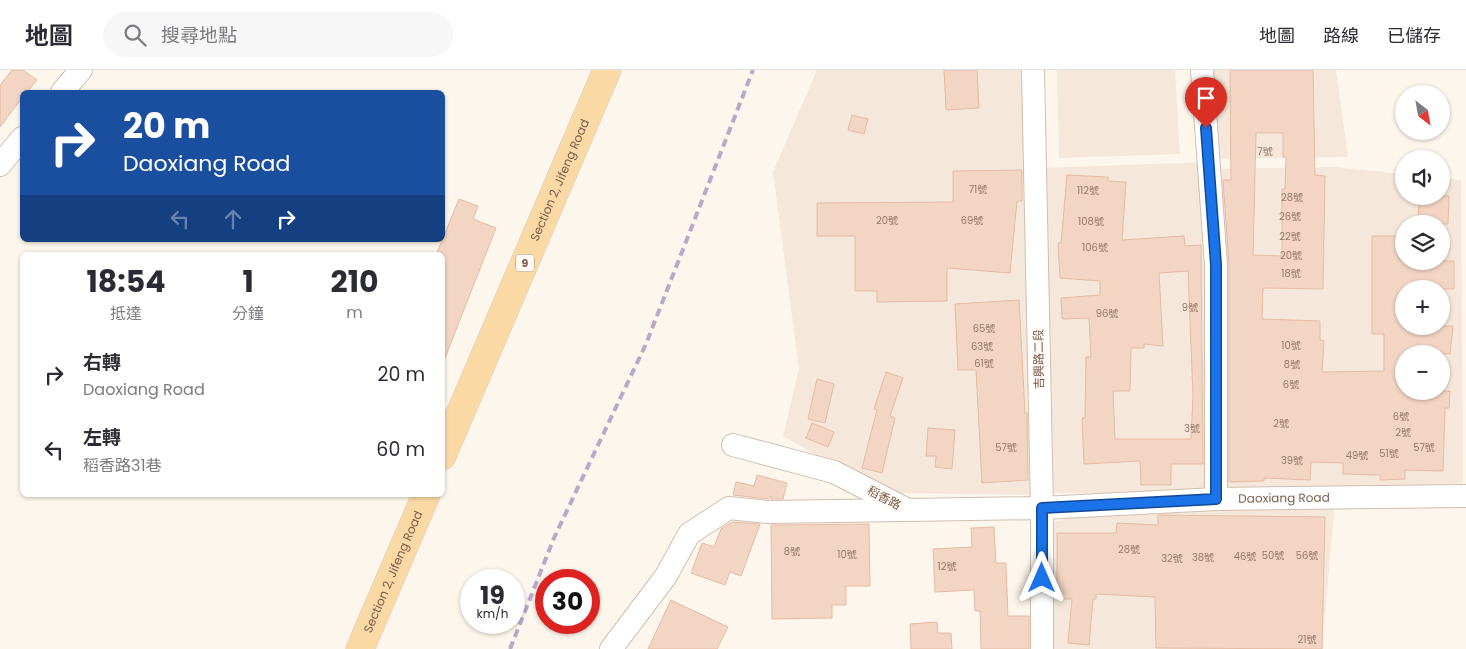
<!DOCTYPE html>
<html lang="zh-TW">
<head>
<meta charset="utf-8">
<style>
  body { margin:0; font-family:Poppins,"Noto Sans TC",sans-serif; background:#f7f7f7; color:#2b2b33; height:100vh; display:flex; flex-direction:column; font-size:19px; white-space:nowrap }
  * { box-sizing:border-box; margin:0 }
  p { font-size:16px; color:#7c7c81 }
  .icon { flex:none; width:28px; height:28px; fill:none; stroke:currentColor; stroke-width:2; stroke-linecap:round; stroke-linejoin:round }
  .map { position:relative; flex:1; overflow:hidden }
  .side { position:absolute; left:20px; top:182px; width:425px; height:245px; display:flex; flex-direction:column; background:#fff; border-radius:8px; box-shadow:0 1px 4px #0004 }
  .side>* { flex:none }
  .banner { position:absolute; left:20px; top:20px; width:425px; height:152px; border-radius:8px; box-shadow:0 1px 4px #0004; background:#1a4fa0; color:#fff; overflow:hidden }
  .needle { width:32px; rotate:149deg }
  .controls { position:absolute; left:1395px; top:15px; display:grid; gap:10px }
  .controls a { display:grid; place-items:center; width:55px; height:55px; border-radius:50%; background:#fff; box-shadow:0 1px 4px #0004; font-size:25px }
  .speed { position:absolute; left:460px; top:499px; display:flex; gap:10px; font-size:25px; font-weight:700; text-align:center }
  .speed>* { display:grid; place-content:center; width:65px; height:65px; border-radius:50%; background:#fff; box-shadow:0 1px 4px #0004; line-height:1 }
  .speed small { font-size:12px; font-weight:400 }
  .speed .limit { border:8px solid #d22; background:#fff; color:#111 }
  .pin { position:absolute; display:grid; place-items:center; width:42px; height:42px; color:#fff; margin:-51px -21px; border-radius:50% 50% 50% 0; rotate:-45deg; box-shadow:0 0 5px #0007 }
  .pin .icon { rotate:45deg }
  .me { position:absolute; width:55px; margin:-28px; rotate:0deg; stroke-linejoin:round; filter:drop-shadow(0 0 4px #0008) }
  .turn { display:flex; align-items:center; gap:18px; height:105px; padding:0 20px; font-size:22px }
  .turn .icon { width:65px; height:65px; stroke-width:2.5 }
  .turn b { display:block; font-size:35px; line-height:42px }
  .lanes { display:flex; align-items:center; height:48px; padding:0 20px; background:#0003; justify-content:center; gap:25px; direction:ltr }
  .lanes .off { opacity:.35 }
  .eta { display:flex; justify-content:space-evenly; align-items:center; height:85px; text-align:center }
  .eta b { font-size:30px; font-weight:700; line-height:35px }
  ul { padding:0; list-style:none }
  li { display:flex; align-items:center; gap:15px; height:75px; padding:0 20px }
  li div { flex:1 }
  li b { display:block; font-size:19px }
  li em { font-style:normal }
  header { display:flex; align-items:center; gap:30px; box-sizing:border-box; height:70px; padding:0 25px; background:#fff; border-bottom:1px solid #e1e1e2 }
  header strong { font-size:24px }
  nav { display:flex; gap:28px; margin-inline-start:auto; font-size:18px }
  .search { width:350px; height:45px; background:#f7f7f7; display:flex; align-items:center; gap:12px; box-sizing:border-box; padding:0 18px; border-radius:28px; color:#7c7c81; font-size:19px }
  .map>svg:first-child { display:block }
  .residential { fill:#f5e8da; fill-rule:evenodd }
  .building { fill:#f3d5c3; stroke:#e6bba3; fill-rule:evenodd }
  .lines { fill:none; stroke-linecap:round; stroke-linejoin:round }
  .minor-casing { stroke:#d1beb0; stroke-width:24 }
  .major-casing { stroke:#dad1cd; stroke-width:29 }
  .minor { stroke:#fff; stroke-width:22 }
  .major { stroke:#fbd9a5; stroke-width:28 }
  .rail { stroke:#b9a8c9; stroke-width:4; stroke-dasharray:8 5; stroke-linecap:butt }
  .route-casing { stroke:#114b97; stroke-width:12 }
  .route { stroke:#1a73e8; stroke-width:9 }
  .labels { text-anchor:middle; stroke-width:4.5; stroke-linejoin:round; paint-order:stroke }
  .number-label { font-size:10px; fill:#987a6a }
  .shield { fill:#fffaf3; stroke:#a28b7f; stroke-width:1 }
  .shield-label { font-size:11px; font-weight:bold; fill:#7a5c4d }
  .street-label { font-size:12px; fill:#7a5c4d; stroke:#fffaf3 }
</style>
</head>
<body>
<header>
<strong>地圖</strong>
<div class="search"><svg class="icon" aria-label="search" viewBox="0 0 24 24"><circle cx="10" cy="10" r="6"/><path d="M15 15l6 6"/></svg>搜尋地點</div>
<nav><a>地圖</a><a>路線</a><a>已儲存</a></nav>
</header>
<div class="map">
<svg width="1466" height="579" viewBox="0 0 1466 579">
  <rect width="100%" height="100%" fill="#fdf6ec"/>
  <path class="residential" d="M817,0H1027L1037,425L896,423L840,399L783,366L799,299L773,102Z
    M1057,0H1175L1180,84L1059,88Z
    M1208,0H1336L1348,87L1212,89Z
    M1206,92L1213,424L1046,423L1044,98Z
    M1334,97L1404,104V126H1441V108L1461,110L1463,413L1369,419L1218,422L1215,99ZM1404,154H1441V191H1404ZM1404,219H1441V256H1404ZM1404,284H1441V321H1404Z
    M1335,431L1322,579H1049V453L1111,438Z"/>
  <path class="building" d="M12,0H23L37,10L27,22H22V28L0,57V15Z
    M944,0H977L979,38L946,40Z
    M1230,0H1313L1315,105L1325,106L1323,219L1263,218L1262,249L1320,251V270L1324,271L1322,302L1384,301V264H1372V166H1404V191H1454V219H1404V256H1453L1450,284H1404V321H1450L1449,338H1445L1443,401L1405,400V409L1380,410V405L1343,404V393L1311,392L1310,410L1264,408V411L1229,412V195L1223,110H1231ZM1256,63H1283V87H1286L1285,119H1282V186L1253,185Z
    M852,45L868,49L864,64L848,60Z
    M1022,100V131H1017L1010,203L947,198V231L877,232V221H855V166H817V133L953,132V101Z
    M1067,105L1108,107V111L1126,112L1122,170L1184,166L1185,176L1201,175L1203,394H1171V415H1141L1140,391L1084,394L1082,348H1085L1086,287H1091L1089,248L1062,249L1061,228L1100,225V211L1060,208L1058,173H1061ZM1188,201L1193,326L1191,369H1115L1113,321H1130L1131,278H1144V274L1163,276L1159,203Z
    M1419,126H1449L1448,154H1418Z
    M459,129L478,136L473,149L496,158L443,293L442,185H436Z
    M1019,230L1025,343H1027L1028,410L982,413L976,300H958L955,234Z
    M886,302L903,308L890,346L895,348L882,403L862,398L877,340L874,339Z
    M817,309L834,314L825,353L808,349Z
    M812,353L834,362L828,377L806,368Z
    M928,358L955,360L952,399L935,397L936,386H926Z
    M757,405L787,413L783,429H771V426L768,429L733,425L736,412L754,416Z
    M1158,445L1325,447L1322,579L1156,578L1155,527L1096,524V529H1093L1089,575L1068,573L1072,529H1057V463H1116L1117,453L1158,455Z
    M732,452L760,454L741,506L730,502L725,515L691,503L702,473L714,477L721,459Z
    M869,454L870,516H846V535H832V548L772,549L771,455Z
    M994,457L996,493H1006L1008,546H1029V579H981L980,541H975L974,520L935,522L933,479L972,477L971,458Z
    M671,530L728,557L717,579H648Z
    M937,552L938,563H951L952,579H911L910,554Z"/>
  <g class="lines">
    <defs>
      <g id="minor">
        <path d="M1033,0L1042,438V579"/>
        <path d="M1202,0L1216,195V429"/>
        <path d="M62,22L81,0"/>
        <path d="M0,95L22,68"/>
        <path id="s1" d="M733,375L834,402L908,440L1042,438L1216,429L1466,426"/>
        <path d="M611,579L666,506L689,464L729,438L767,442L903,440"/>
      </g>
      <g id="major">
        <path id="s2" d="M442,386L607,0"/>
        <path id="s3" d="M360,579L426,425"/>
      </g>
    </defs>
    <use href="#minor" class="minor-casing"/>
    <use href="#major" class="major-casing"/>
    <use href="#minor" class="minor"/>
    <use href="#major" class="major"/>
    <path class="rail" d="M510,579L554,468L646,274L753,0"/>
  </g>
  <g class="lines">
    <defs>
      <path id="route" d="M1042,508V438L1216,429V195L1206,58"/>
    </defs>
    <use href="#route" class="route-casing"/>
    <use href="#route" class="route"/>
  </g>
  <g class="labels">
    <g class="number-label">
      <text x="1265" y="85">7號</text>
      <text x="978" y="123">71號</text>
      <text x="1088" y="124">112號</text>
      <text x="1292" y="131">28號</text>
      <text x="1290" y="150">26號</text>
      <text x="887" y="154">20號</text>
      <text x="972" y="154">69號</text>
      <text x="1091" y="155">108號</text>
      <text x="1290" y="170">22號</text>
      <text x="1095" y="181">106號</text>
      <text x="1291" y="189">20號</text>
      <text x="1291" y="207">18號</text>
      <text x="1190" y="241">9號</text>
      <text x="1107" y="247">96號</text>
      <text x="984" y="262">65號</text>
      <text x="1291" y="279">10號</text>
      <text x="982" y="280">63號</text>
      <text x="984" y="297">61號</text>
      <text x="1292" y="298">8號</text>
      <text x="1291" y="318">6號</text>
      <text x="1401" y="350">6號</text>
      <text x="1281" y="357">2號</text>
      <text x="1192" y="362">3號</text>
      <text x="1403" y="366">2號</text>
      <text x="1006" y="381">57號</text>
      <text x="1424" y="381">57號</text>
      <text x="1389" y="387">51號</text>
      <text x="1357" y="389">49號</text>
      <text x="1292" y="394">39號</text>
      <text x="1129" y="483">28號</text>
      <text x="792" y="485">8號</text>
      <text x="847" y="488">10號</text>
      <text x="1273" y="489">50號</text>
      <text x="1307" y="489">56號</text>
      <text x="1245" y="490">46號</text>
      <text x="1203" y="491">38號</text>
      <text x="1172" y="492">32號</text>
      <text x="947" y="500">12號</text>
      <text x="1307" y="573">21號</text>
    </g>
    <rect class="shield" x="516" y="184.5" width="18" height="17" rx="4"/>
    <g class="shield-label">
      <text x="525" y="197">9</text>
    </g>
    <g class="street-label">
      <text dy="4" stroke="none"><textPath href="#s2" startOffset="300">Section 2, Jifeng Road</textPath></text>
      <text transform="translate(1039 289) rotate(-91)" y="4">吉興路二段</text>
      <text transform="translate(884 428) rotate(28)" y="4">稻香路</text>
      <text dy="4" stroke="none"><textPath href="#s1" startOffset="564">Daoxiang Road</textPath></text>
      <text dy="4" stroke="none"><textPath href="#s3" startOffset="84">Section 2, Jifeng Road</textPath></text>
    </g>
  </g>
</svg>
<div class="controls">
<a><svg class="needle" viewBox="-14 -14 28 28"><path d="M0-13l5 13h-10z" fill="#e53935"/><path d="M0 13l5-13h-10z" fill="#7c7c81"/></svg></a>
<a><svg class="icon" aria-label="sound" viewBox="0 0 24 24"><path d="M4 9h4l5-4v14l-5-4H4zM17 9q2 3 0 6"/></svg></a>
<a><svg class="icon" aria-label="layers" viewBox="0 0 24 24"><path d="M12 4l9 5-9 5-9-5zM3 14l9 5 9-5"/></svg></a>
<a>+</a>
<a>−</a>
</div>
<div class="speed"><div>19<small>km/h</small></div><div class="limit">30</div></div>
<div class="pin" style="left:1206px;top:58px;background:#d93025"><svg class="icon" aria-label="arrive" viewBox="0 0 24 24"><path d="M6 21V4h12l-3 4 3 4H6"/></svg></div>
<svg class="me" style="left:1042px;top:508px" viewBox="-20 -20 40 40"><path d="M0-17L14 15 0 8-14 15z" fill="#1a73e8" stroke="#fff" stroke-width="4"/></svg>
<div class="banner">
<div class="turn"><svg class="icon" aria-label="right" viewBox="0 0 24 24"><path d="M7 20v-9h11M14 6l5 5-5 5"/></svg><div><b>20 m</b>Daoxiang Road</div></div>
<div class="lanes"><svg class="icon off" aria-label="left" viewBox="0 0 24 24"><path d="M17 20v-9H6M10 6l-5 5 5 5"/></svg><svg class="icon off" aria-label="ahead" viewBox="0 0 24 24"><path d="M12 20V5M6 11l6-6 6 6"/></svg><svg class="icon" aria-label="right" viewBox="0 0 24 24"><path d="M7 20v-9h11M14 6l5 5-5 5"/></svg></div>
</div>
<section class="side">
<div class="eta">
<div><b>18:54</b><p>抵達</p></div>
<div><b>1</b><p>分鐘</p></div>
<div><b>210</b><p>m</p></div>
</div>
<ul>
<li><svg class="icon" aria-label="right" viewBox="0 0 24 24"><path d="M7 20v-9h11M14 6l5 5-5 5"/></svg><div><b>右轉</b><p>Daoxiang Road</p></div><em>20 m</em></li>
<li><svg class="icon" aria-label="left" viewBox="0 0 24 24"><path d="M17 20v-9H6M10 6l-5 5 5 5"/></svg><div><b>左轉</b><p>稻香路31巷</p></div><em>60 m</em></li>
</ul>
</section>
</div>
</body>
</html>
